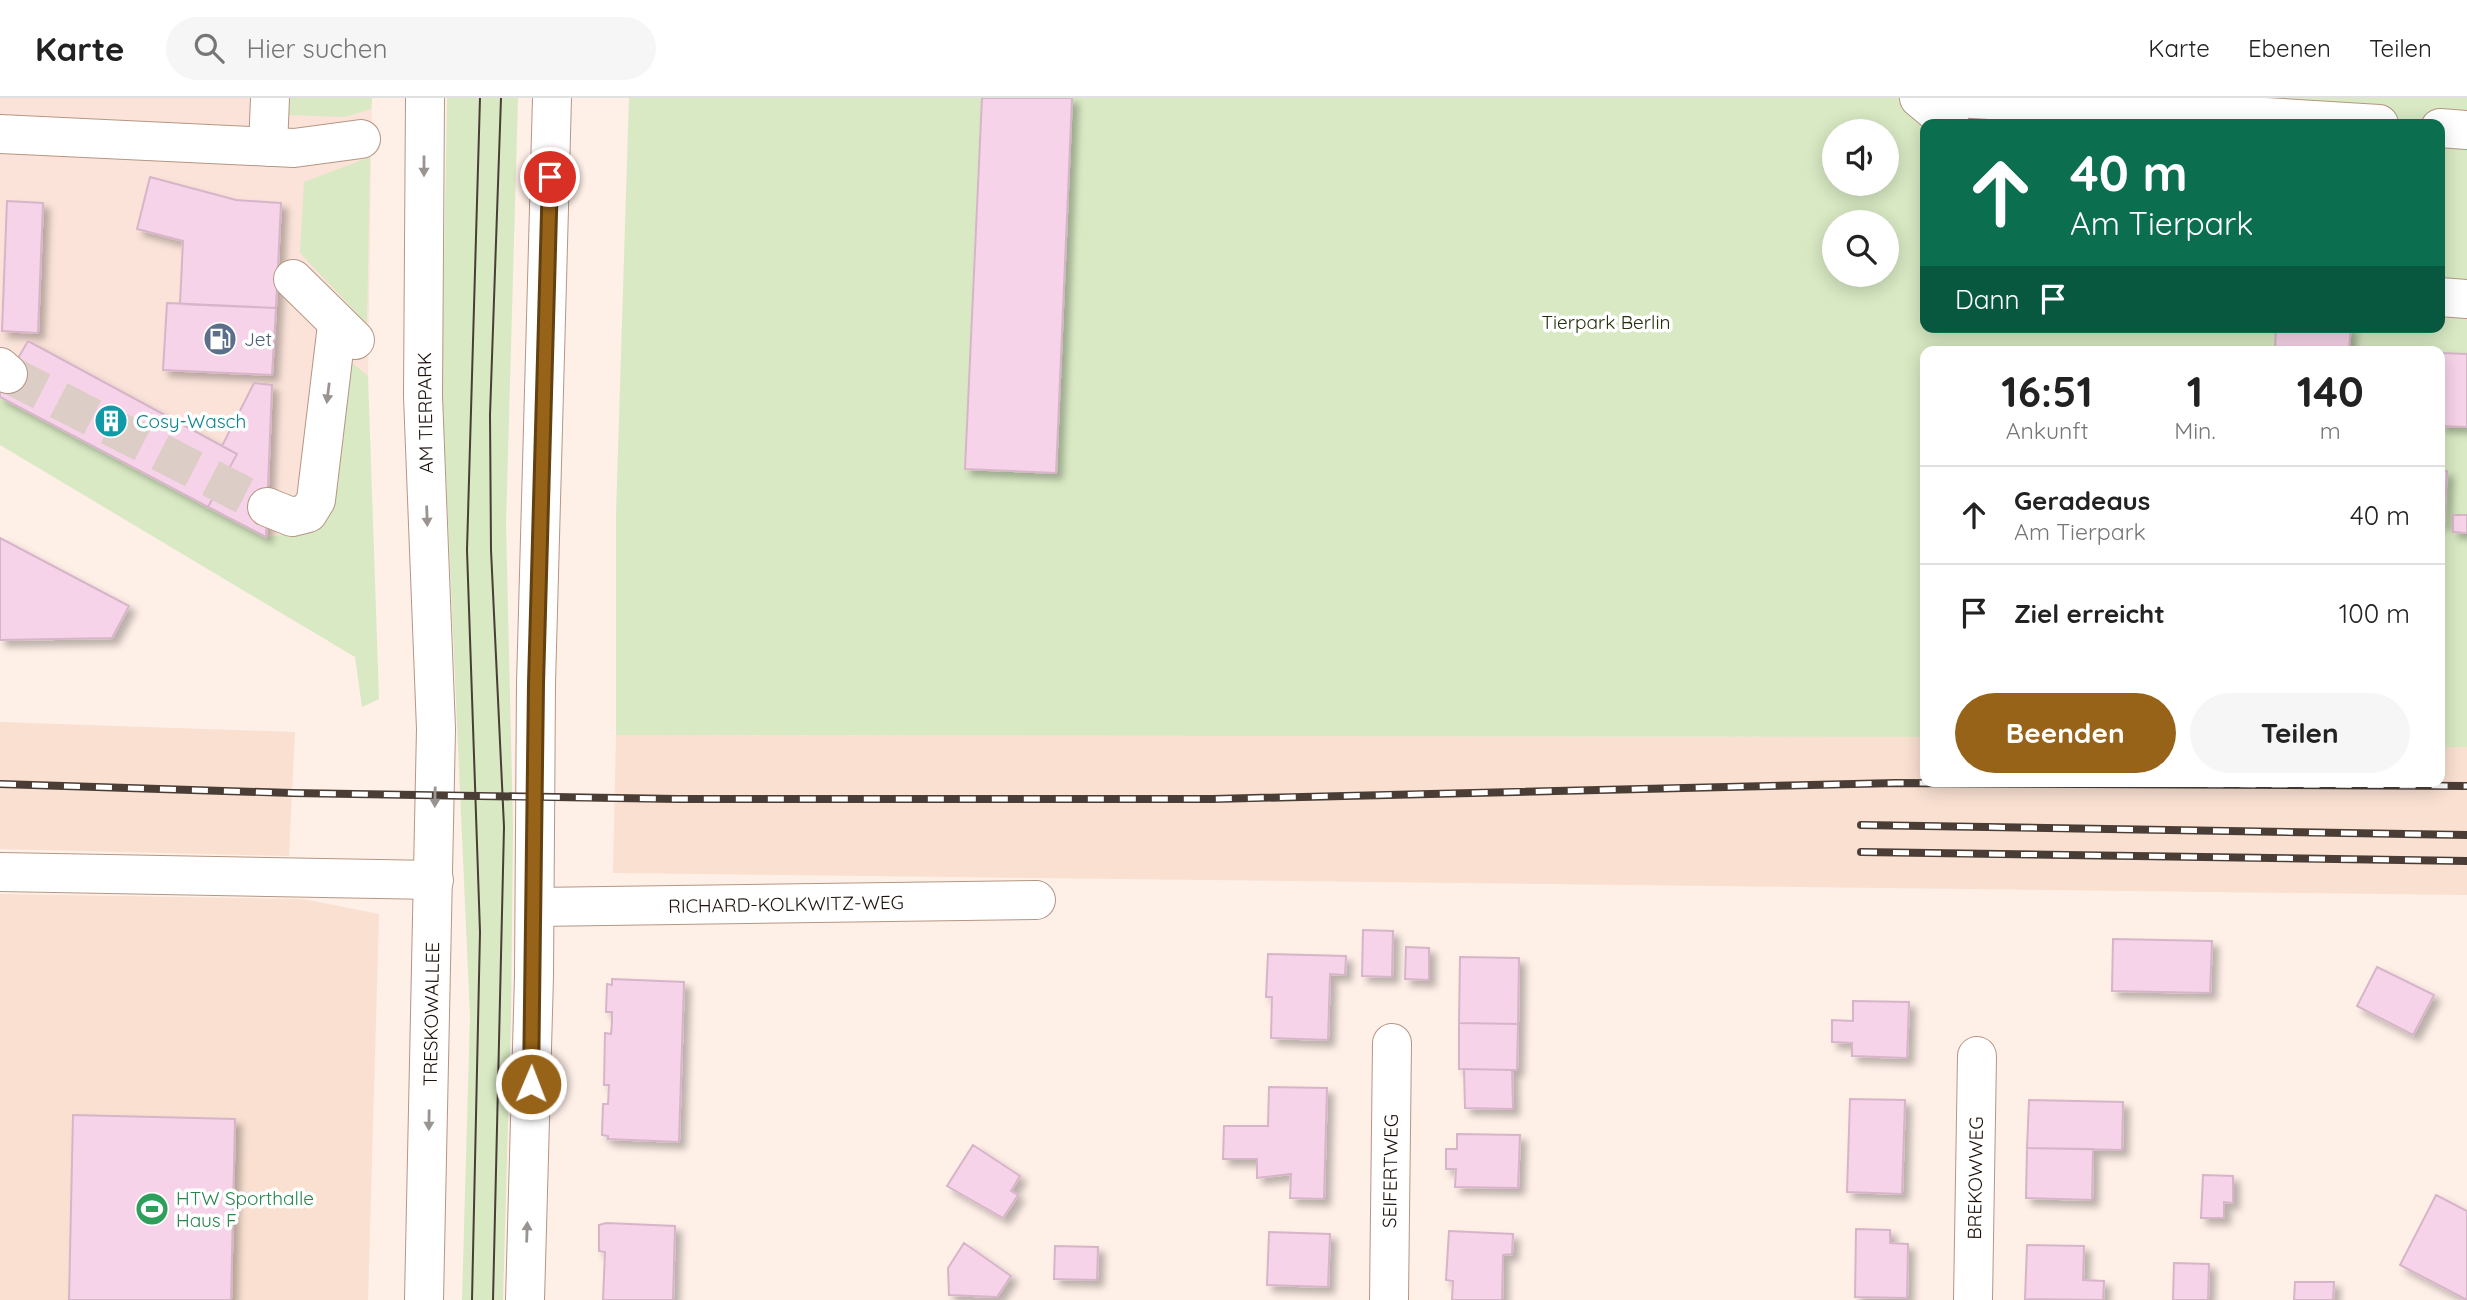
<!DOCTYPE html>
<html lang="de">
<head>
<meta charset="utf-8">
<style>
  body { margin:0; font-family:Quicksand,sans-serif; background:#f6f6f6; color:#222; height:100vh; display:flex; flex-direction:column; font-size:26px; white-space:nowrap }
  * { box-sizing:border-box; margin:0 }
  p { font-size:23px; color:#767676 }
  .icon { flex:none; width:38px; height:38px; fill:none; stroke:currentColor; stroke-width:2; stroke-linecap:round; stroke-linejoin:round }
  .map { position:relative; flex:1; overflow:hidden }
  .details { position:absolute; left:1920px; top:248px; width:525px; height:441px; display:flex; flex-direction:column; background:#fff; border-radius:14px; box-shadow:0 4px 18px #0003 }
  .details>* { flex:none }
  .banner { position:absolute; left:1920px; top:21px; width:525px; height:214px; border-radius:14px; box-shadow:0 4px 18px #0003; background:#0b6e4f; color:#fff; overflow:hidden }
  .buttons { position:absolute; left:1822px; top:21px; display:grid; gap:14px }
  .buttons a { display:grid; place-items:center; width:77px; height:77px; border-radius:50%; background:#fff; box-shadow:0 4px 18px #0003; font-size:35px }
  .pin { position:absolute; display:grid; place-items:center; width:60px; height:60px; color:#fff; margin:-30px; border:4px solid #fff; border-radius:50%; box-shadow:0 2px 7px #0007 }
  .me { position:absolute; width:77px; margin:-38px; rotate:1deg; stroke-linejoin:round; filter:drop-shadow(0 0 5px #0008) }
  .turn { display:flex; align-items:center; gap:24px; height:147px; padding:0 35px; font-size:32px }
  .turn .icon { width:91px; height:91px; stroke-width:2.5 }
  .turn b { display:block; font-size:49px; line-height:60px }
  .then { display:flex; align-items:center; height:66px; padding:0 35px; background:#0003; gap:14px; font-size:26px }
  .eta { display:flex; justify-content:space-evenly; align-items:center; height:119px; text-align:center }
  .eta b { font-size:42px; font-weight:700; line-height:49px }
  .action { display:flex; gap:14px; margin-top:auto; padding:14px 35px }
  .action a { flex:1; height:80px; border-radius:42px; background:#976318; color:#fff; font-size:28px; font-weight:700; line-height:80px; text-align:center }
  .action a+a { background:#f6f6f6; color:#222 }
  ul { padding:0; list-style:none }
  li { display:flex; align-items:center; gap:21px; height:98px; padding:0 35px; border-top:2px solid #e0e0e0 }
  li div { flex:1 }
  li b { display:block; font-size:26px }
  li em { font-style:normal }
  header { display:flex; align-items:center; gap:42px; box-sizing:border-box; height:98px; padding:0 35px; background:#fff; border-bottom:2px solid #e0e0e0 }
  header strong { font-size:33px }
  nav { display:flex; gap:38px; margin-inline-start:auto; font-size:24px }
  .search { width:490px; height:63px; background:#f6f6f6; display:flex; align-items:center; gap:18px; box-sizing:border-box; padding:0 24px; border-radius:38px; color:#767676; font-size:26px }
  .map>svg:first-child { display:block }
  .commercial { fill:#fbe3d9 }
  .built { fill:#f9e0d1 }
  .green { fill:#d8e9c3; fill-rule:evenodd }
  .building { fill:#f6d3e8; stroke:#d7b5c9; stroke-width:2; filter:url(#shadow) }
  .lines { fill:none; stroke-linecap:round; stroke-linejoin:round }
  .minor-tunnel { stroke:#dccec6; stroke-width:38; stroke-dasharray:38 19; stroke-linecap:butt }
  .minor-casing { stroke:#b69683; stroke-width:40 }
  .major-casing { stroke:#b69683; stroke-width:40 }
  .minor { stroke:#fff; stroke-width:38 }
  .major { stroke:#fff; stroke-width:38 }
  .tram { stroke:#4a3d36; stroke-width:2 }
  .rail-casing { stroke:#4a3d36; stroke-width:8 }
  .rail { stroke:#fff; stroke-width:5; stroke-dasharray:16; stroke-linecap:butt }
  .oneway { fill:#999491 }
  .route-casing { stroke:#624010; stroke-width:18 }
  .route { stroke:#976318; stroke-width:12 }
  .labels { text-anchor:middle; stroke-width:7; stroke-linejoin:round; paint-order:stroke }
  .park-label { font-size:19px; fill:#212f0a; stroke:#fff }
  .service-label { font-size:19px; fill:#4e5e75; stroke:#fff; text-anchor:start }
  .street-label { font-size:19px; fill:#1d110a; stroke:#fff }
  .culture-label { font-size:19px; fill:#0d838f; stroke:#fff; text-anchor:start }
  .leisure-label { font-size:19px; fill:#27864d; stroke:#fff; text-anchor:start }
</style>
</head>
<body>
<header>
<strong>Karte</strong>
<div class="search"><svg class="icon" aria-label="search" viewBox="0 0 24 24"><circle cx="10" cy="10" r="6"/><path d="M15 15l6 6"/></svg>Hier suchen</div>
<nav><a>Karte</a><a>Ebenen</a><a>Teilen</a></nav>
</header>
<div class="map">
<svg width="2467" height="1202" viewBox="0 0 2467 1202">
  <defs>
    <filter id="shadow"><feDropShadow dx="6" dy="6" stdDeviation="3.5" flood-color="#0004"/></filter>
  </defs>
  <rect width="100%" height="100%" fill="#feefe7"/>
  <path class="commercial" d="M0,0H372L368,278L339,386L315,432L266,439L0,298Z"/>
  <path class="built" d="M0,624L295,634L289,758L0,751Z
    M616,637L1925,639V684H2440V649H2467V797L613,775Z
    M0,796L303,801L379,816L368,1202H0Z"/>
  <path class="green" d="M287,0H372L371,11L345,19L287,17Z
    M447,0H518L506,426L513,728L511,920L503,1202H462L470,918L442,288Z
    M629,0H2467V649H2440V254H1925V639L616,637V417ZM1925,26H2440V229H1925ZM1834,33H1886V86H1834ZM1834,124H1886V177H1834Z
    M370,59L367,226L300,155L304,84Z
    M346,260L368,278L379,601L362,609L355,559L0,347V299L266,439L315,432L339,386L338,330Z"/>
  <path class="building" d="M982,0H1072L1056,375L965,371Z
    M150,79L236,102L281,105L276,210L180,206L183,143L137,131Z
    M7,103L43,105L38,235L2,233Z
    M167,205L276,210L272,277L163,272Z
    M2276,229H2351L2349,250L2421,254H2275Z
    M28,243L237,356L208,409L0,299V291Z
    M2440,255L2467,256V329L2440,328Z
    M254,285L272,287L266,439L208,409L237,356L222,348Z
    M2440,373H2447L2444,426H2440Z
    M2453,417H2467V435L2453,434Z
    M0,440L129,508L112,540L0,542Z
    M1363,832L1393,833L1392,879L1362,878Z
    M2113,841L2212,843L2210,895L2112,893Z
    M1406,849L1429,850V882L1405,881Z
    M1268,856L1346,858L1345,877L1330,876L1328,942L1271,940L1272,899H1266Z
    M1460,859L1519,860L1518,926L1459,925Z
    M2377,869L2434,897L2413,937L2357,908Z
    M612,881L684,884L679,1044L608,1041V1038L602,1037L603,1006H608L609,987H604L605,935L611,936L612,924V914H606L607,886L612,887Z
    M1853,903L1909,904L1907,960L1852,958V945L1832,944V922L1853,923Z
    M1459,925L1518,926L1517,972L1459,971Z
    M1464,971L1512,972L1513,1011L1465,1010Z
    M1269,989L1327,990L1324,1101L1290,1100L1291,1076L1257,1080V1061H1223L1224,1028H1268Z
    M1850,1001L1905,1002L1902,1096L1847,1094Z
    M2029,1002L2123,1004L2122,1052L2027,1050Z
    M73,1017L235,1021L231,1202H69Z
    M1457,1036L1520,1037L1518,1090L1455,1089L1456,1071H1446V1051H1457Z
    M973,1047L1020,1078L1011,1093L1018,1097L1003,1120L947,1088Z
    M2027,1050L2093,1051L2092,1102L2026,1100Z
    M2203,1077L2233,1078V1105L2224,1104V1120H2201Z
    M2436,1097L2467,1113V1202L2400,1167Z
    M606,1125L675,1128L673,1202H603L605,1154L599,1153V1127Z
    M1856,1131L1890,1132V1145L1908,1146L1907,1200L1855,1199Z
    M1449,1133L1513,1136L1512,1156L1503,1157L1502,1202H1452L1453,1183L1446,1182Z
    M1269,1134L1330,1136L1328,1189L1267,1187Z
    M964,1145L1011,1178L997,1199L949,1197L948,1170Z
    M2027,1147L2084,1148L2083,1182L2104,1183L2103,1202L2025,1201Z
    M1055,1148L1098,1149L1097,1182L1054,1181Z
    M2174,1165L2209,1166L2208,1202H2173Z
    M2295,1184H2334L2333,1202H2294Z"/>
  <g class="lines">
    <path class="minor-tunnel" d="M8,276L267,409"/>
    <defs>
      <path id="minor" d="M1919,0L1950,26
        M1957,0L2379,26
        M2440,30L2467,32
        M0,36L294,50L361,41
        M268,49L270,0
        M293,181L355,242
        M2440,199L2467,201
        M0,269L8,276
        M267,409L292,419L308,415L316,402L337,227
        M0,774L434,782
        M535,809L1036,802
        M1389,1202L1392,945
        M1973,1202L1977,958"/>
      <path id="major" d="M424,1202L436,631L423,298L425,0
        M525,1202L534,878L536,586L552,0"/>
    </defs>
    <use href="#minor" class="minor-casing"/>
    <use href="#major" class="major-casing"/>
    <use href="#minor" class="minor"/>
    <use href="#major" class="major"/>
    <path class="tram" d="M472,1202L480,834L467,452L480,0
      M493,1202L504,729L491,452L490,317L501,0"/>
    <defs>
      <path id="rail" d="M0,686L292,695L678,701H1213L1896,685L2467,688
        M1861,727L2467,737
        M1861,754L2467,763"/>
    </defs>
    <use href="#rail" class="rail-casing"/>
    <use href="#rail" class="rail"/>
  </g>
  <defs><path id="oneway-solid" d="M-6-.8H1V-3.2L6.5 0L1 3.2V.8H-6Z" transform="scale(1.75)"/></defs>
  <g class="oneway">
    <use href="#oneway-solid" transform="translate(424 68) rotate(90)"/>
    <use href="#oneway-solid" transform="translate(328 295) rotate(97)"/>
    <use href="#oneway-solid" transform="translate(427 418) rotate(88)"/>
    <use href="#oneway-solid" transform="translate(435 699) rotate(91)"/>
    <use href="#oneway-solid" transform="translate(429 1022) rotate(91)"/>
    <use href="#oneway-solid" transform="translate(527 1134) rotate(-88)"/>
  </g>
  <g class="lines">
    <defs>
      <path id="route" d="M531,986L536,586L550,79"/>
    </defs>
    <use href="#route" class="route-casing"/>
    <use href="#route" class="route"/>
  </g>
  <defs>
    <symbol id="fuel-disc" viewBox="-11 -11 22 22"><circle r="9.5" fill="#5c6f8a" stroke="#fff"/><path d="M-5.5-6h7V0h2V4h1.3V-2.5L3-4.5l.8-.8L6-3V5H2.5V1h-1V6h-7ZM-4.2-4.7v3.2H.2V-4.7Z" fill="#fff"/></symbol>
    <symbol id="building-disc" viewBox="-11 -11 22 22"><circle r="9.5" fill="#0f9aa8" stroke="#fff"/><path d="M-4-6H4V6H1V3H-1V6H-4ZM-2.5-4.3h1.7v1.8h-1.7ZM.8-4.3h1.7v1.8H.8ZM-2.5-1h1.7V.8h-1.7ZM.8-1h1.7V.8H.8Z" fill="#fff"/></symbol>
    <symbol id="stadium-disc" viewBox="-11 -11 22 22"><circle r="9.5" fill="#2e9e5b" stroke="#fff"/><path d="M0-5a6.5 5 0 1 0 0 10a6.5 5 0 1 0 0-10ZM-3.5-1.8h7v3.6h-7Z" fill="#fff"/></symbol>
  </defs>
  <g fill-rule="evenodd">
    <use href="#fuel-disc" x="201" y="222" width="38" height="38"/>
    <use href="#building-disc" x="92" y="304" width="38" height="38"/>
    <use href="#stadium-disc" x="133" y="1092" width="38" height="38"/>
  </g>
  <g class="labels">
    <g class="park-label">
      <text x="1606" y="231">Tierpark Berlin</text>
    </g>
    <g class="service-label">
      <text x="244" y="248">Jet</text>
    </g>
    <g class="street-label">
      <text transform="translate(425 315) rotate(-91)" y="7">AM TIERPARK</text>
      <text transform="translate(786 806) rotate(-1)" y="7">RICHARD-KOLKWITZ-WEG</text>
      <text transform="translate(431 916) rotate(-89)" y="7">TRESKOWALLEE</text>
      <text transform="translate(1390 1073) rotate(-89)" y="7">SEIFERTWEG</text>
      <text transform="translate(1975 1080) rotate(-89)" y="7">BREKOWWEG</text>
    </g>
    <g class="culture-label">
      <text x="136" y="330">Cosy-Wasch</text>
    </g>
    <g class="leisure-label">
      <text x="176" y="1107">HTW Sporthalle<tspan x="176" dy="22">Haus F</tspan></text>
    </g>
  </g>
</svg>
<div class="buttons">
<a><svg class="icon" aria-label="sound" viewBox="0 0 24 24"><path d="M4 9h4l5-4v14l-5-4H4zM17 9q2 3 0 6"/></svg></a>
<a><svg class="icon" aria-label="search" viewBox="0 0 24 24"><circle cx="10" cy="10" r="6"/><path d="M15 15l6 6"/></svg></a>
</div>
<div class="pin" style="left:550px;top:79px;background:#d93025"><svg class="icon" aria-label="arrive" viewBox="0 0 24 24"><path d="M6 21V4h12l-3 4 3 4H6"/></svg></div>
<svg class="me" style="left:531px;top:986px" viewBox="-20 -20 40 40"><circle r="17" fill="#976318" stroke="#fff" stroke-width="3"/><path d="M0-11L8 9 0 5-8 9z" fill="#fff"/></svg>
<div class="banner">
<div class="turn"><svg class="icon" aria-label="ahead" viewBox="0 0 24 24"><path d="M12 20V5M6 11l6-6 6 6"/></svg><div><b>40 m</b>Am Tierpark</div></div>
<div class="then">Dann<svg class="icon" aria-label="arrive" viewBox="0 0 24 24"><path d="M6 21V4h12l-3 4 3 4H6"/></svg></div>
</div>
<section class="details">
<div class="eta">
<div><b>16:51</b><p>Ankunft</p></div>
<div><b>1</b><p>Min.</p></div>
<div><b>140</b><p>m</p></div>
</div>
<ul>
<li><svg class="icon" aria-label="ahead" viewBox="0 0 24 24"><path d="M12 20V5M6 11l6-6 6 6"/></svg><div><b>Geradeaus</b><p>Am Tierpark</p></div><em>40 m</em></li>
<li><svg class="icon" aria-label="arrive" viewBox="0 0 24 24"><path d="M6 21V4h12l-3 4 3 4H6"/></svg><div><b>Ziel erreicht</b></div><em>100 m</em></li>
</ul>
<div class="action"><a>Beenden</a><a>Teilen</a></div>
</section>
</div>
</body>
</html>
